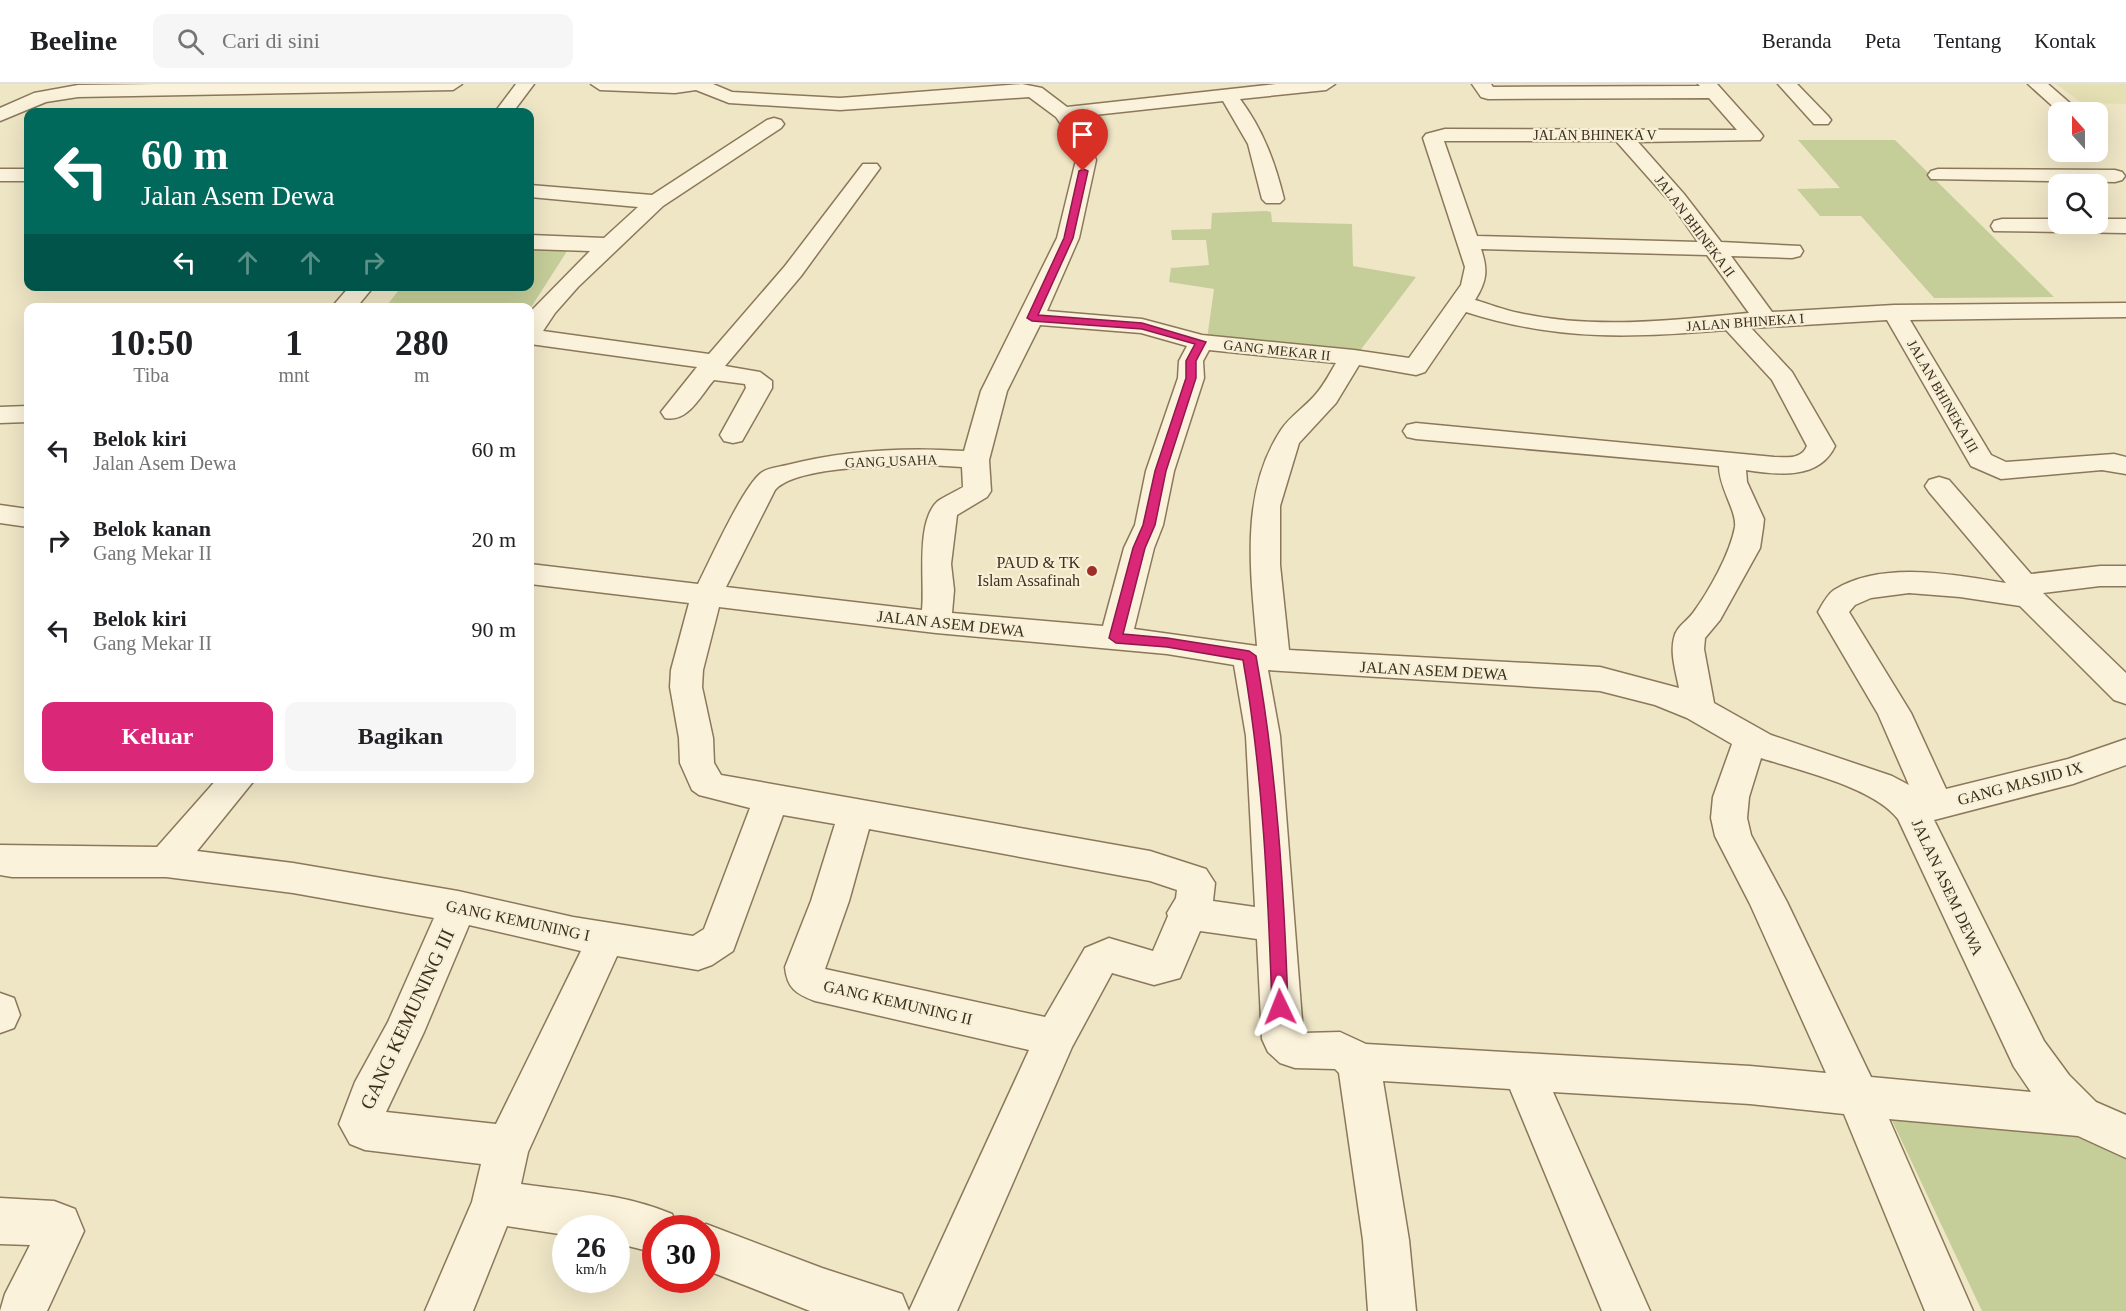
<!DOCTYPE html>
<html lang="id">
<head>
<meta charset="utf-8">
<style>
  body { margin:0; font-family:"Times New Roman",serif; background:#f6f6f6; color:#202124; height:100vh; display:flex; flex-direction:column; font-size:22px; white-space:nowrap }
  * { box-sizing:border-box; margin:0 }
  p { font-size:20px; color:#757577 }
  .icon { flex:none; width:33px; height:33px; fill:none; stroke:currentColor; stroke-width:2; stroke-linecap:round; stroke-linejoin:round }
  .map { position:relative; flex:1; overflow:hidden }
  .drawer { position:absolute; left:24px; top:219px; width:510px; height:480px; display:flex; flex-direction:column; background:#fff; border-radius:12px; box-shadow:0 6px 24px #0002 }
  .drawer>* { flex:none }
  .banner { position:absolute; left:24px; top:24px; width:510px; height:183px; border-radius:12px; box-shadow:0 6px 24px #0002; background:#00695c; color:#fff; overflow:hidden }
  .needle { width:39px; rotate:339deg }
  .tools { position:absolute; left:2048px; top:18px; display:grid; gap:12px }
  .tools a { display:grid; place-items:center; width:60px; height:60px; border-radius:12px; background:#fff; box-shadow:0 6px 24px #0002; font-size:30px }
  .speed { position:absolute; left:552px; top:1131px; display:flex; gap:12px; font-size:30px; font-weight:700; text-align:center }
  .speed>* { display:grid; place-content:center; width:78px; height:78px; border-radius:50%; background:#fff; box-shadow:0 6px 24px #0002; line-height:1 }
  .speed small { font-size:15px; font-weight:400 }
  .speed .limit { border:9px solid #d22; background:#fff; color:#111 }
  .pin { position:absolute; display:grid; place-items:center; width:51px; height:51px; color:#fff; margin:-62px -26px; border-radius:50% 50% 50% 0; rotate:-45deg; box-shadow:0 0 6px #0007 }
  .pin .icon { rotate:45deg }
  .me { position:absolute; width:66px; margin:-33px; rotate:358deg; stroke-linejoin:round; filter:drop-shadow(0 0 4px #0008) }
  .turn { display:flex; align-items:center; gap:21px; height:126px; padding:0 18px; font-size:27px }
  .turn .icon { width:78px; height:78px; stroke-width:2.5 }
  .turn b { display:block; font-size:42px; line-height:51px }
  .lanes { display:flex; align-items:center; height:57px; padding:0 18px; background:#0003; justify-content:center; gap:30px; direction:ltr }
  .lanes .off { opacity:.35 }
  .eta { display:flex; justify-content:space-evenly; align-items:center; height:102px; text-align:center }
  .eta b { font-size:36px; font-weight:700; line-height:42px }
  .cta { display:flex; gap:12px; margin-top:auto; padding:12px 18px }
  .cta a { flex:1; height:69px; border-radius:12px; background:#db2777; color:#fff; font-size:24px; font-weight:700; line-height:69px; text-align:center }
  .cta a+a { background:#f6f6f6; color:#202124 }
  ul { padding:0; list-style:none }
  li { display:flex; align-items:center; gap:18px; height:90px; padding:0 18px }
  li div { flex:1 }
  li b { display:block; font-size:22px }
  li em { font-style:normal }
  header { display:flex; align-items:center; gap:36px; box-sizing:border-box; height:84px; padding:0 30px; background:#fff; border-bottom:2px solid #e0e0e0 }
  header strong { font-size:28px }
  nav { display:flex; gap:33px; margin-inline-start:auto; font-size:21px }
  .search { width:420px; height:54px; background:#f6f6f6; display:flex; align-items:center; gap:15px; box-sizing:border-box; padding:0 21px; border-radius:12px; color:#757577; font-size:22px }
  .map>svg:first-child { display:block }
  .farmland { fill:#e5e0b3 }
  .green { fill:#c5ce99 }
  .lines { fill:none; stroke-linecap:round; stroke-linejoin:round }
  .minor-casing { stroke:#8b785b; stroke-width:3 }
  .minor { fill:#faf2da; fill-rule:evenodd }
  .route { fill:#db2777; stroke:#8e194d; stroke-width:1.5 }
  .poi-dot { fill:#9c3029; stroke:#f7efd6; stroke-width:2 }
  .labels { text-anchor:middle; stroke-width:4.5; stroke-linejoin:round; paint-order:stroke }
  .far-street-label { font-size:14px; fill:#3b2f1f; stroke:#f7efd6 }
  .poi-label { font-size:16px; fill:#3b2f1f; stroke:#f7efd6; text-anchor:end }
  .street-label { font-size:16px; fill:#3b2f1f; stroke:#f7efd6 }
  .near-street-label { font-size:20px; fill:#3b2f1f; stroke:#f7efd6 }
</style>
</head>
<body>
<header>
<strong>Beeline</strong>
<div class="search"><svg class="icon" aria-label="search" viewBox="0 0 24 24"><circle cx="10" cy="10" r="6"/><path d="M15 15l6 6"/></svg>Cari di sini</div>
<nav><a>Beranda</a><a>Peta</a><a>Tentang</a><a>Kontak</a></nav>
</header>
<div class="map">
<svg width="2126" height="1227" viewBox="0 0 2126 1227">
  <rect width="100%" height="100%" fill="#efe6c6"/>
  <path class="farmland" d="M2056,0H2126V20L2082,19Z"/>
  <path class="green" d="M1798,56H1895L2054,213L1934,214L1861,132H1820L1797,105L1840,104Z
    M1266,127L1271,128L1272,138L1352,140L1353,182L1416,193L1359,268L1207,255L1214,205L1169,198L1171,184L1209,181L1206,156H1172L1171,146L1211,145L1212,129Z
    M530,160L571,161L530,225L385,224L401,203L530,202Z
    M1889,1030L2126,1039V1227H1982Z"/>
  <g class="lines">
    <defs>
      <path id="minor" d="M155,0H462L453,6L78,13L46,18L0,37V24L34,9L78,1Z
        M516,0H534L513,28H495Z
        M591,0H713L732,8L840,14L1022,0L1042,4L1067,23L1276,0H1335L1326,6L1240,15C1263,46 1275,78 1284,115L1280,119H1266L1262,115L1248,60L1223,17L1076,33L1086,48L1096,76L1079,154L1047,227L1142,235L1202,251L1354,266L1409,274L1461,201L1465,183L1423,54L1426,50L1445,45L1737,46L1709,14L1488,15L1481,13L1472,0H1491L1493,3L1700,2L1698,0H1717L1760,48L1763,52L1760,56L1638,58L1684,110L1721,158L1800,162L1803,167L1800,172L1792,174L1731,172L1772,228L1894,221L2126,219V233L1910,236L1991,371L2006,378L2114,370L2126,373V390L2102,386L2001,395L1971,382L1887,236L1751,244L1792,288L1835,362C1819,396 1778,391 1746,386L1747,398L1764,435L1763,444L1760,464L1720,536L1705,554L1704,565L1714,619L1771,651L1892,692L1909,701L1878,630L1818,528C1822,521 1827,511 1834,506C1883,476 1953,491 2006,499L1929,408L1925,402L1929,396L1939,393L1949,396L2031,490L2100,482H2126V502H2100L2043,509L2126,589V620L2114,616L2020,522L1960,513L1909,509L1871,514L1855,521L1849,528L1911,629L1946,705L2068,675L2126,655V681L2073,700L1934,736L2044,957L2069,991L2096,1018L2126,1031V1074L2078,1052L1889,1035L1973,1227H1925L1844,1030L1750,1020L1553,1008L1650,1227H1602L1510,1005L1383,997L1409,1156L1416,1227H1368L1363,1156L1339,989L1335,985L1295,984L1280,979L1268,968L1262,955L1257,855L1200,847L1180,894L1154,901L1112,889L1072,963L957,1227H909L1029,966L815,917C796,910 787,904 785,883L811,817L835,740L783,731L733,867L712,881L698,886L617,872L528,1068L521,1100C571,1107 625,1110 672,1130L678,1144H656V1169L616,1159V1144H566V1151L507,1142L473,1227H425L472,1118L481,1080L365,1066L350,1060L339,1040L355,998L388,938L434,834L293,809L166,793H12L0,791V761L157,763L218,694H256L197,767L293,779L458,807L573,833L693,852L704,845L750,724L699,711L692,706L680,679L679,654L670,603L671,586L689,519L530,500V480L698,500C710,476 743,403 761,389C767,384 779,383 787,381C845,366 904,363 964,367L981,307L1057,154L1076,76L1066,48L1056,33L1029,13L840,26L729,19L696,6L675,9L600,6ZM1444,57H1616L1670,118L1698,158L1477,152ZM1481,165L1707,171L1749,229C1673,236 1594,246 1519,229C1504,226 1489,220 1475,216C1487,197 1488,186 1481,165ZM1466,228C1557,257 1632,254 1726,246L1772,296L1807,362C1801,376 1787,373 1774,373L1416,339L1407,341L1403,347L1407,353L1416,355L1719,382C1719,404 1737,427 1735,443C1730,470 1709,507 1693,529C1686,538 1676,543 1674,554C1670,570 1676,588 1679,604L1600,583L1289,566L1280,481V422L1299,359L1336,319L1359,281L1416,291L1425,288ZM1040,241L1141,249L1187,262L1179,277L1178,294L1146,387L1135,441L1124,464L1103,542L952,529L954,506L951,480L957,431L987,413L991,407L989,376L1007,307ZM1209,266L1336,279C1330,289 1324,301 1316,310C1305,323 1290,332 1281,346C1239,410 1251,490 1257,562L1134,545L1154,464L1163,441L1174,387L1204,294L1203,277ZM930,381L962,383L963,403C955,408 945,412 938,417C915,437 925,498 922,526L726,503L775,406C797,381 896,382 930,381ZM719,523L936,549L1167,570L1234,581L1246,652L1255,823L1213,817L1215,799L1206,785L1150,767L721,691L714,679L713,654L702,603L703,586ZM1268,586L1600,607L1655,621L1687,634L1732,660L1713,713L1711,734L1715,752L1750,820L1826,989L1750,982L1366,960L1340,948L1303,949L1280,652ZM1761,674C1801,687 1873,703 1898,735L2014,983L2031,1008L1871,993L1787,818L1751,751L1747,734L1749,713ZM869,745L1150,797L1177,806L1176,814L1167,829L1168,832L1153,867L1109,854L1085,864L1045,933L825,885L849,817ZM469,841L581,867L496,1040L386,1028L424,948Z
        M1778,0H1797L1828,32L1831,36L1828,40H1814Z
        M2028,0H2048L2080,28H2059Z
        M774,34L781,36L784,40L781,44L663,122L578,203L555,229L543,247L709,270L785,182L863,80H877L880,84L801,192L725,282L760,288L772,297V304L742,357L733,359L724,357L720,351L746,304L745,300L714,296C700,312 688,339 665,334L661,328L697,283L530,260V231L533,225L590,167L530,165V151L604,154L638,123L530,113V101L652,111L767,36Z
        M0,85H28V97H0Z
        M1938,85L2115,86L2122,88L2125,92L2122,96L2115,98L1931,95L1928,91L1931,87Z
        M2002,135H2058V140H2097V135H2126V149L1994,147L1991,142L1994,137Z
        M350,202H374L356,224H331Z
        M28,322V338L0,339V323Z
        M0,421L28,425V443L0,439Z
        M0,909L14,914L20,931L14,944L0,949Z
        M0,1114L54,1117L75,1125L84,1147L47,1227H0L5,1210L30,1161L0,1160Z
        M706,1140L822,1184L902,1210L909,1227H810L706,1186V1144H695Z"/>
    </defs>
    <use href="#minor" class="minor-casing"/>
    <use href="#minor" class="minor"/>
  </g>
  <path class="route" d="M1083,85L1088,87L1073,154L1038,231L1142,239L1206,258L1196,277V294L1166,387L1155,441L1145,464L1123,550L1167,554L1249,567L1256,572C1277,688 1284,805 1288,923L1286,928L1280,930L1274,928L1272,923C1268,807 1263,690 1243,576L1167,563L1116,559L1109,554L1133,464L1143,441L1155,387L1186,294V277L1195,260L1142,245L1032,237L1027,234L1064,154L1079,87Z"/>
  <circle class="poi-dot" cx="1092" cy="487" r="6"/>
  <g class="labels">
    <g class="far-street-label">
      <text x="1595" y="56">JALAN BHINEKA V</text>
      <text transform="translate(1695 142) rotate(53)" y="5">JALAN BHINEKA II</text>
      <text transform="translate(1745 238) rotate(-4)" y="5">JALAN BHINEKA I</text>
      <text transform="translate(1277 266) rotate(6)" y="5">GANG MEKAR II</text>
      <text transform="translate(1943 312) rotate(60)" y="5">JALAN BHINEKA III</text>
      <text transform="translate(891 377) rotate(-2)" y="5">GANG USAHA</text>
    </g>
    <g class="poi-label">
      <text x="1080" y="484">PAUD &amp; TK<tspan x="1080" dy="18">Islam Assafinah</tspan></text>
    </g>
    <g class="street-label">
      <text transform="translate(951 539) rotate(6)" y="6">JALAN ASEM DEWA</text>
      <text transform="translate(1434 586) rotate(3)" y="6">JALAN ASEM DEWA</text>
      <text transform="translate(2020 699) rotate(-15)" y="6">GANG MASJID IX</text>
      <text transform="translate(1948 803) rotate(65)" y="6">JALAN ASEM DEWA</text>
      <text transform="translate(518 836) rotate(12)" y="6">GANG KEMUNING I</text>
      <text transform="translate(898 918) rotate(13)" y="6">GANG KEMUNING II</text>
    </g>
    <g class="near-street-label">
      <text transform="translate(407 935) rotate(-65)" y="7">GANG KEMUNING III</text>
    </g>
  </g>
</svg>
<div class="tools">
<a><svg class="needle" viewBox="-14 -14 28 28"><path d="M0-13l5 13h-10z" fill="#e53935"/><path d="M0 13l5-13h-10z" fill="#757577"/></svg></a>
<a><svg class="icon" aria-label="search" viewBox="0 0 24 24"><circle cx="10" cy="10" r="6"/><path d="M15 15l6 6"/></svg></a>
</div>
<div class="speed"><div>26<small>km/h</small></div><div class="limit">30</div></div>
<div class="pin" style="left:1083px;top:87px;background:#d93025"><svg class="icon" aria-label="arrive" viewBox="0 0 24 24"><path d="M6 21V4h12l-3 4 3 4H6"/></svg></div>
<svg class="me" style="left:1280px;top:923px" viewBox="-20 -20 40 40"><path d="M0-17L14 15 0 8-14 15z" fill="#db2777" stroke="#fff" stroke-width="4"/></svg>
<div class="banner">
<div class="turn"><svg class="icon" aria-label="left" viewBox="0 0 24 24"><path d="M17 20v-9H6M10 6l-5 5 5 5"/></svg><div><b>60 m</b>Jalan Asem Dewa</div></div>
<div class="lanes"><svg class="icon" aria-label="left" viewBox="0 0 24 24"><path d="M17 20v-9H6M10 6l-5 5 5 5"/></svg><svg class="icon off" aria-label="ahead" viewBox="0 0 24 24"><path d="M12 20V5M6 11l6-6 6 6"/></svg><svg class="icon off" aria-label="ahead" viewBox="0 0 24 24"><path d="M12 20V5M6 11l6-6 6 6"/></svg><svg class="icon off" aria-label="right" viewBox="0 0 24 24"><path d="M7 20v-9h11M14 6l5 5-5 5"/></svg></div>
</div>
<section class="drawer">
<div class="eta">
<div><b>10:50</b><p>Tiba</p></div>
<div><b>1</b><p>mnt</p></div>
<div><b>280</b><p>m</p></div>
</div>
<ul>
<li><svg class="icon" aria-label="left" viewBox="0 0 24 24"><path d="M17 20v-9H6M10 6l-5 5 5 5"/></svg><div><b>Belok kiri</b><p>Jalan Asem Dewa</p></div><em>60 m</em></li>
<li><svg class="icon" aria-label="right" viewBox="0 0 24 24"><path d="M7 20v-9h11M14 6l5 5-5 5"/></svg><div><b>Belok kanan</b><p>Gang Mekar II</p></div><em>20 m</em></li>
<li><svg class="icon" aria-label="left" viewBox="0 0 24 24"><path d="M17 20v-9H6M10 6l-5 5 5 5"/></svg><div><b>Belok kiri</b><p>Gang Mekar II</p></div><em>90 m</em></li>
</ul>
<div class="cta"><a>Keluar</a><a>Bagikan</a></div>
</section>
</div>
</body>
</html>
